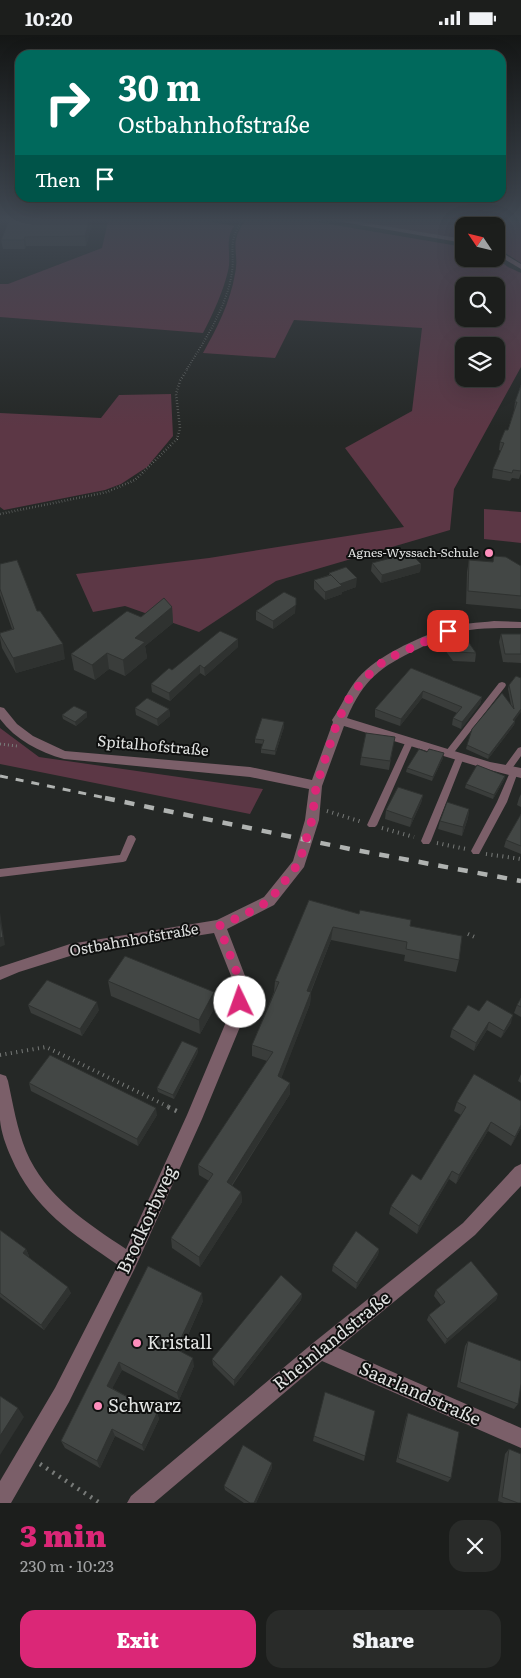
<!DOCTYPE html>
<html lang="en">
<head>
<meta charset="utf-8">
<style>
  body { margin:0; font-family:Literata,serif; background:#292b29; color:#f1f3f6; height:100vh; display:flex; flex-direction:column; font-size:19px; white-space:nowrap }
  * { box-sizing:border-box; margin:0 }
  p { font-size:16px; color:#a0a2a3 }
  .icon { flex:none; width:28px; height:28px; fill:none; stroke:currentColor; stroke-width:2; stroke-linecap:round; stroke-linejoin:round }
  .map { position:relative; height:1468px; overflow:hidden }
  .details { display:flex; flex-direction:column; background:#1c1e1c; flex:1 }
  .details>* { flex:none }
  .guide { position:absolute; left:15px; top:15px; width:491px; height:152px; border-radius:15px; box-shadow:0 5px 20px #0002,0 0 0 1px #3a3c3b; background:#00695c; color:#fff; overflow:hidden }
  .needle { width:32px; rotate:305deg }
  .tools { position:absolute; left:455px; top:182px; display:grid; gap:10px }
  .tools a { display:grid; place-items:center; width:50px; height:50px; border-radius:10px; background:#1c1e1c; box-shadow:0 5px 20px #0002,0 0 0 1px #3a3c3b; font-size:25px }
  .pin { position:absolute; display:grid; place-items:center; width:42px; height:42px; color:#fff; margin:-21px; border-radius:10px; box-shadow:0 2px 8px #0006 }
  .me { position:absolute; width:55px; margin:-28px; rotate:357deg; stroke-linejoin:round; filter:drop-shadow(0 0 4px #0008) }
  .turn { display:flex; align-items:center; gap:18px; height:105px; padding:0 20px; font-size:22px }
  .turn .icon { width:65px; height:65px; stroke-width:2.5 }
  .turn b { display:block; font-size:35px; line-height:42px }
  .then { display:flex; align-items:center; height:48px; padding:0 20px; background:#0003; gap:10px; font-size:19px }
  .round { display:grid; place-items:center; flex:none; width:52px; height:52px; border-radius:15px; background:#292b29 }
  .headline { display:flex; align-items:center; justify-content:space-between; height:85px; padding:0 20px }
  h1 { font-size:30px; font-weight:800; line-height:38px; color:#db2777 }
  .primary-button { display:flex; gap:10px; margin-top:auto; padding:10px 20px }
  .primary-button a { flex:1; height:58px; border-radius:15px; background:#db2777; color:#fff; font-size:20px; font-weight:800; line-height:58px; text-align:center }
  .primary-button a+a { background:#292b29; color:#f1f3f6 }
  .status { display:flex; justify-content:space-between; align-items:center; height:35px; padding:0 25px; background:#1c1e1c; direction:ltr }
  .status svg { height:14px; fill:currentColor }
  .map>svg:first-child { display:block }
  .green { fill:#5c3745; fill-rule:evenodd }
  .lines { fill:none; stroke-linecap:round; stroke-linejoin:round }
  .path-far4 { stroke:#787b79; stroke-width:2; stroke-dasharray:0.5 2; stroke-linecap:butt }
  .path-far3 { stroke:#787b79; stroke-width:2.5; stroke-dasharray:0.5 2.5; stroke-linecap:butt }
  .path-far2 { stroke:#787b79; stroke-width:3; stroke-dasharray:1 3; stroke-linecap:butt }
  .path-far1 { stroke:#787b79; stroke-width:4; stroke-dasharray:1 4.5; stroke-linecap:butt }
  .path { stroke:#787b79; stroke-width:4.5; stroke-dasharray:2 5.5; stroke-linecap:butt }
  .service { fill:#7b5f69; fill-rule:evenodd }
  .minor { fill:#7b5f69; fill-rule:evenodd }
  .rail-far1 { stroke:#b0b3b1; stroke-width:3; stroke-dasharray:8 8; stroke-linecap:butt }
  .rail { stroke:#b0b3b1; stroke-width:4.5; stroke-dasharray:10 10; stroke-linecap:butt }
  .wall { fill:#3a3d3b }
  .shaded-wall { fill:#2f3230 }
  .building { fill:#434745; stroke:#2f3230 }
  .route { stroke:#db2777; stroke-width:9; stroke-dasharray:0 16.2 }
  .poi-dot { fill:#fe8ebc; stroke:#0f100f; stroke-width:2 }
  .labels { text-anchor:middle; stroke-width:4; stroke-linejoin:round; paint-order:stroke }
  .far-poi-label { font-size:12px; fill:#e0e2e1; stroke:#0f100f; text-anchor:end }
  .street-label { font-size:15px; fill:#e0e2e1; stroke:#0f100f }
  .near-street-label { font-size:18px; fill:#e0e2e1; stroke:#0f100f }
  .near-poi-label { font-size:18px; fill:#e0e2e1; stroke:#0f100f; text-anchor:start }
</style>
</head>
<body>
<div class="status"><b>10:20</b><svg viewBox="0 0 49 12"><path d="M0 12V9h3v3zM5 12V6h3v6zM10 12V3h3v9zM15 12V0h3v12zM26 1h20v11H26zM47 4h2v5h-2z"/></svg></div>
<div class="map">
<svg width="521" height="1468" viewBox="0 0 521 1468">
  <rect width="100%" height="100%" fill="#252826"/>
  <path class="green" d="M108,186H207L234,191C224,206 232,220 228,236C223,257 213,279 203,298L0,282V249H8L102,213Z
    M245,186H311L464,212V224L496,223L508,232L521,238V332L454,454L450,495L276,546L199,597L125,571L93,577L76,539L209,523L404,492L345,413L412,376L422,293L294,285L275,323L203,318C217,293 230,268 235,239C240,217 228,209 245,186ZM464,251H496V284H464ZM464,311H496V344H464Z
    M350,186H521V228L496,212V191H464V204Z
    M171,359L173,401L147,432L121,449L105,455L4,475L0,472V378L101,383L119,360Z
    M484,474L521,477V508L484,504Z
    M0,693L39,722L263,754L250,779L0,729Z"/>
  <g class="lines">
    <path class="path-far4" d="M318,186L330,188
      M187,334C205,305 227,272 232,237C235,214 227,209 242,186"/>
    <path class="path-far3" d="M0,479L107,457L135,445L177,404L180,393L176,359L180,346L188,333"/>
    <path class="path-far2" d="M0,709L17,711"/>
    <path class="path-far1" d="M327,776L362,787
      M382,793L414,802
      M437,808L466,814
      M486,819L521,824
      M468,899L477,903
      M0,1020L46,1012L171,1073"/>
    <path class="path" d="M168,1072L181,1078
      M40,1429L100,1468"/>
    <path class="service" d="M502,647L505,648L506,650L505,652L452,720H446L445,718L446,716L499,648Z
      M410,703L414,706L377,790L375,792H369L367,790L406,706Z
      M521,712V721L511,735H517L518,737L507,767L479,819H473L471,816L497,767L511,735L506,738L502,735L518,713Z
      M460,719L464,722L431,806L429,809H423L421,806L456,722Z
      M131,800L134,801L136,804L126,826L123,827L0,842V834L120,820L128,801Z"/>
    <path class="minor" d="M337,186H354L464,204V208Z
      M496,214L521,229V234L496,219Z
      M494,586L521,587V593C498,593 471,592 449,600C438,604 428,609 418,614C380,632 364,644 347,683L490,727L521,733V743L490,735L344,691L322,751L319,785L304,832L274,870L227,894L247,946L248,967L242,987L202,1084L135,1233L69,1367L11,1468H0V1446L55,1353L118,1230C73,1199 33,1174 11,1122C6,1111 1,1097 0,1085C0,1070 0,1054 0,1039L6,1041L8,1046C13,1069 17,1094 26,1116C45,1161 87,1188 126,1214L187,1080L226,987L232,967L233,946L214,898L70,921L19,937L0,945V932L70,909L217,885L264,862L293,826L305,785L309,754L250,742L64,724C39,717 16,705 0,684V672L4,673L17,689L33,701L65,716L250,732L312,745L333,687L332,685C341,672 347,656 358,643C377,621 417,603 444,594C460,588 478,588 494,586Z
      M521,1129V1151L475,1200L338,1313L521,1393V1413L322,1326L154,1468H127L131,1461L313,1308L463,1188L515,1132Z"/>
    <path class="rail-far1" d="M0,741L111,764"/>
    <path class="rail" d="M105,763L350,814L521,846"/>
  </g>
  <path class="wall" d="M92,189L86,211H26L25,214H3L1,205Z
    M521,350V438L519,444L512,443L510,446L492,443L493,434L501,416L499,415L500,407L508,395L514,375L515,367Z
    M494,521L521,531V574L466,569L467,537L469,525L493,527Z
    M372,528L421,529L420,537L381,548L371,536Z
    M0,529L37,576L65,624L16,638L2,613L0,603V598L12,594L0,560Z
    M329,538L356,552L342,557V559L325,565L314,554V545L329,540Z
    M172,572L173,588L145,611L147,623L125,641L109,634L95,645L74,635L71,619L141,582Z
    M256,576L295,578L273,594L256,585Z
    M501,599H521V628L503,627L499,607Z
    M447,606L476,618L475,627L453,626L445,615Z
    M238,612L205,641L200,638L170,666L152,657L151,649L172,635Z
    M411,633L482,662L480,669L461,694L452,690L453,683L457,678L422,663L400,691L375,682V674Z
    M516,641L514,686H515L514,690L488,724L466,714L467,710L511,670L508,654L509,650Z
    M135,673L169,674L170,681L158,691L136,680Z
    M62,680L87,682L76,691L63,684Z
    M284,692L275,720L261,718V714L263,709L255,708V704Z
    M393,711L389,735L360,730L361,722Z
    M443,723L432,746L406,737L407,733Z
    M505,741L504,745L493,764L465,753L466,749Z
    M521,759V772L517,770L519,763Z
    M423,760L421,768L410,792L385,784L386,775Z
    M469,774L468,783L462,801L438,794L440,786Z
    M521,779V819L504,812L506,805Z
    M309,865L359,879L410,891L459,925L456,937L404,926L405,920L331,905L311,957L310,969L281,1043L290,1048V1059L232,1151L241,1157L242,1167L200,1232L172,1213L171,1203L209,1146L199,1140L198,1130L267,1026L252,1021V1010L274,957L275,946Z
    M108,946L214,957L215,972L200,999L111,961Z
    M521,963V982L514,978L517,970Z
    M28,970L99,975L82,1001L31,978Z
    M479,976L511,988L501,1003L487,995L474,1016L450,1002L452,994Z
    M198,1017L174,1064L158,1057L157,1053Z
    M521,1039V1048L518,1046Z
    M29,1048L157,1080L138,1111L31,1056Z
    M521,1066V1093L511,1111L488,1096L456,1149L449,1144L417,1199L389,1179L391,1171L421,1145L461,1080L454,1076L457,1067Z
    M0,1195L26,1214L29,1221L28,1222L71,1258L44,1295L0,1262Z
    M379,1214L378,1220L356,1254L332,1236L333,1230Z
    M148,1231L203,1266L181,1316L194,1331L179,1365L122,1335L112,1353L157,1378L159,1384L144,1416L115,1401L100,1433L65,1413L61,1406Z
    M436,1255L498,1259L496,1265L445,1309L427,1285L429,1280L441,1270L434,1261Z
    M302,1259L301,1265L234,1351L213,1330L212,1324Z
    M468,1306L518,1369L514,1374L457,1352L465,1311Z
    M408,1378L451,1443L448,1447L396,1427L406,1383Z
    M314,1401L365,1421L364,1426L313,1406Z
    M509,1414L521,1468H504L498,1466L505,1419Z
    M272,1433L256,1468H244L225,1455L224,1451Z"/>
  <path class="shaded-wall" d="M89,186H92V189L86,211L85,201Z
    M25,202L26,211L25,214L24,205Z
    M421,529L420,537L381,548L382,540Z
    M357,543L356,552L342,557V559L325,565V557L340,549Z
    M296,570L295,578L273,594V586Z
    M172,572L173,588L145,611L147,623L125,641L123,625L135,603Z
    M238,604V612L205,641L204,633Z
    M63,609L65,624L16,638L13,623Z
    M107,618L109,634L95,645L92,630Z
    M200,630V638L170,666L169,658Z
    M423,656L422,663L400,691L401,684Z
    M482,662L480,669L461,694L462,687Z
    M169,674L170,681L158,691L157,684Z
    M521,674V677L512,689L513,685Z
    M87,677V682L76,691L75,687Z
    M515,686L514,690L488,724L489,720Z
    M284,687V692L275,720V716Z
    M444,718L443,723L432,746L433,742Z
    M505,741L504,745L493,764L494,760Z
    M423,760L421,768L410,792L412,784Z
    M469,774L468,783L462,801L463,792Z
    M0,877L5,910L0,912Z
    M333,892L331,905L306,968L307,956Z
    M214,957L215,972L200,999L199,985Z
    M311,957L310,969L278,1052V1041Z
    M97,967L99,975L82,1001L80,994Z
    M513,980L511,988L501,1003L504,996Z
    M489,987L487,995L474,1016L476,1008Z
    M198,1013V1017L174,1064L173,1060Z
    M290,1048V1059L227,1157V1147Z
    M156,1073L157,1080L138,1111L137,1104Z
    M491,1087L488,1096L456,1149L459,1140Z
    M521,1090V1093L511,1111L515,1102Z
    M452,1136L449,1144L417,1199L419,1191Z
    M241,1157L242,1167L200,1232L199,1222Z
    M26,1214L29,1221L26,1225L23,1218Z
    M379,1214L378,1220L356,1254L357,1248Z
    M68,1252L71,1258L44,1295L41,1290Z
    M202,1258L203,1266L178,1322L176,1314Z
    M302,1259L301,1265L234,1351V1345Z
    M498,1259L496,1265L445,1309L447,1304Z
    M193,1323L194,1331L179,1365L177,1358Z
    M119,1327L122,1335L110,1358L107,1351Z
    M18,1373L24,1382L0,1420V1401Z
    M157,1378L159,1384L144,1416L142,1410Z
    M112,1394L115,1401L100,1433L97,1426Z
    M272,1428V1433L256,1468H254Z"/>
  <path class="building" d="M9,186H89L85,201L25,202L24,205H1Z
    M521,350V436L513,435L512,438L493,434L504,408L500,407L505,395H508L517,367H515Z
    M410,518L421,529L382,540L372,528Z
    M494,521L506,522L521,531V561L468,556L469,525L493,527Z
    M17,525L37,576H40L63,609L13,623L0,600V598L14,594L0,554V529Z
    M346,532L357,543L340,549L329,538Z
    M331,540L342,551L325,557L314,545Z
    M284,557L296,563V570L273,586L256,576Z
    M164,563L172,572L135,603L145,607L123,625L107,618L92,630L71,619L127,576L141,582Z
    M220,596L238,604L204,633L200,630L169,658L151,649L169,633L172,635Z
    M501,599H521V619H505Z
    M465,602L476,618L455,617L447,606Z
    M411,633L482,662L462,687L453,683L462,672L423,656L401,684L375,674Z
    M516,641L521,643V674L513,685L515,686L489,720L467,710L472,694L502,658L514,674L509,650Z
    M147,663L169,674L157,684L135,673Z
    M74,671L87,677L75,687L62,680Z
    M262,683L284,687L275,716L261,714L264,705L255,704Z
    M366,698L395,702L390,726L361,722Z
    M419,714L427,717L429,714L444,718L433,742L407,733Z
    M477,730L505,741L494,760L466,749Z
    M398,752L423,760L412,784L386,775Z
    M447,767L469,774L463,792L440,786Z
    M521,779V811L506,805Z
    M309,865L359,879L360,875L411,885L410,891L462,901L459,925L406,914L407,907L333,892L307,956L311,957L278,1041L290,1048L227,1147L241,1157L199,1222L171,1203L213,1139L198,1130L273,1017L252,1010L279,947L275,946Z
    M0,884L3,902L0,903Z
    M125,921L214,957L199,985L108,946Z
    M47,945L97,967L80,994L28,970Z
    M521,963V972L517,970Z
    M487,965L513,980L504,996L489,987L476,1008L452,994L468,970L479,976Z
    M182,1006L198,1013L173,1060L157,1053Z
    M50,1020L156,1073L137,1104L29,1048Z
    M474,1039L521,1066V1090L515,1102L491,1087L459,1140L452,1136L419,1191L391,1171L412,1139L421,1145L466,1072L457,1067Z
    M0,1195L26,1214L23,1218L68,1252L41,1290L0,1258Z
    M356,1196L379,1214L357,1248L333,1230Z
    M471,1226L498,1259L447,1304L429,1280L445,1267L436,1255Z
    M148,1231L202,1258L176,1314L193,1323L177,1358L119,1327L107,1351L157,1378L142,1410L112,1394L97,1426L61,1406Z
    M281,1240L302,1259L234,1345L212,1324Z
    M468,1306L521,1326V1349L518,1369L460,1347Z
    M325,1357L375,1376L365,1421L314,1401Z
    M0,1361L18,1373L0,1401Z
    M408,1378L459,1397L451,1443L398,1423Z
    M243,1410L272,1428L254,1468H250L224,1451Z
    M509,1414L521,1419V1468H518L502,1462Z"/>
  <linearGradient id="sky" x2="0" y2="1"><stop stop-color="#141615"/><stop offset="0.47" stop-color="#404852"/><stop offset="1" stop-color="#404852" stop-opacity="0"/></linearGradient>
  <rect width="521" height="392" fill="url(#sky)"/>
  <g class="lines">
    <path class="route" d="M240,967V946L219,891L246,879L269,866L299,828L312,785L316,752L338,685L350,662L364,644L385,625L448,596"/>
  </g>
  <g class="poi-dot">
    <circle cx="489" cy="518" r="5"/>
    <circle cx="137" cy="1308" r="5"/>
    <circle cx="98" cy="1371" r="5"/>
  </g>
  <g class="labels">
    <g class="far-poi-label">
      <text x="479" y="522">Agnes-Wyssach-Schule</text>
    </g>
    <g class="street-label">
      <text transform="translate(153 711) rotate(5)" y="5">Spitalhofstraße</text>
      <text transform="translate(134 905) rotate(-10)" y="5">Ostbahnhofstraße</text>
    </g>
    <g class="near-street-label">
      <text transform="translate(147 1185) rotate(-65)" y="6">Brodkorbweg</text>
      <text transform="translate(332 1306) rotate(-39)" y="6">Rheinlandstraße</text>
      <text transform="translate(420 1359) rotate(24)" y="6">Saarlandstraße</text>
    </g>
    <g class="near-poi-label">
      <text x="147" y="1314">Kristall</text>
      <text x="108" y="1377">Schwarz</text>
    </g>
  </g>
</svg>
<div class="tools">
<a><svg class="needle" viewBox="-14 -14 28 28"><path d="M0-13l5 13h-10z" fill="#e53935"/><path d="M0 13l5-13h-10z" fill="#a0a2a3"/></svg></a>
<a><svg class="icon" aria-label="search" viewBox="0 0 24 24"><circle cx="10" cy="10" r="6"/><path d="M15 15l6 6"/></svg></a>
<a><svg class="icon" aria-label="layers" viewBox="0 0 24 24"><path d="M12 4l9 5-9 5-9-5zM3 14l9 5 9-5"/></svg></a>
</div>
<div class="pin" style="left:448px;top:596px;background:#d93025"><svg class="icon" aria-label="arrive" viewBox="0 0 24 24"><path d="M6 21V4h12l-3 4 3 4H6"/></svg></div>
<svg class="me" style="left:240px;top:967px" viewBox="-20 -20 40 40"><circle r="19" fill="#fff"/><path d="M0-13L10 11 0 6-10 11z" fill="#db2777"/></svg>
<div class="guide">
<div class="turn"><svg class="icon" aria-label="right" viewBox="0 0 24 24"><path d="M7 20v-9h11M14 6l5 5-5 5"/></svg><div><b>30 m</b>Ostbahnhofstraße</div></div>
<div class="then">Then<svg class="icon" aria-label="arrive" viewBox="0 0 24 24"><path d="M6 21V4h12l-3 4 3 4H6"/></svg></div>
</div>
</div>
<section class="details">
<div class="headline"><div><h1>3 min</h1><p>230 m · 10:23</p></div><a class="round"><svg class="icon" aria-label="close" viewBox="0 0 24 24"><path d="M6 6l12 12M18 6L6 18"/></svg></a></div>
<div class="primary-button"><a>Exit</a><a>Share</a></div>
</section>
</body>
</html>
